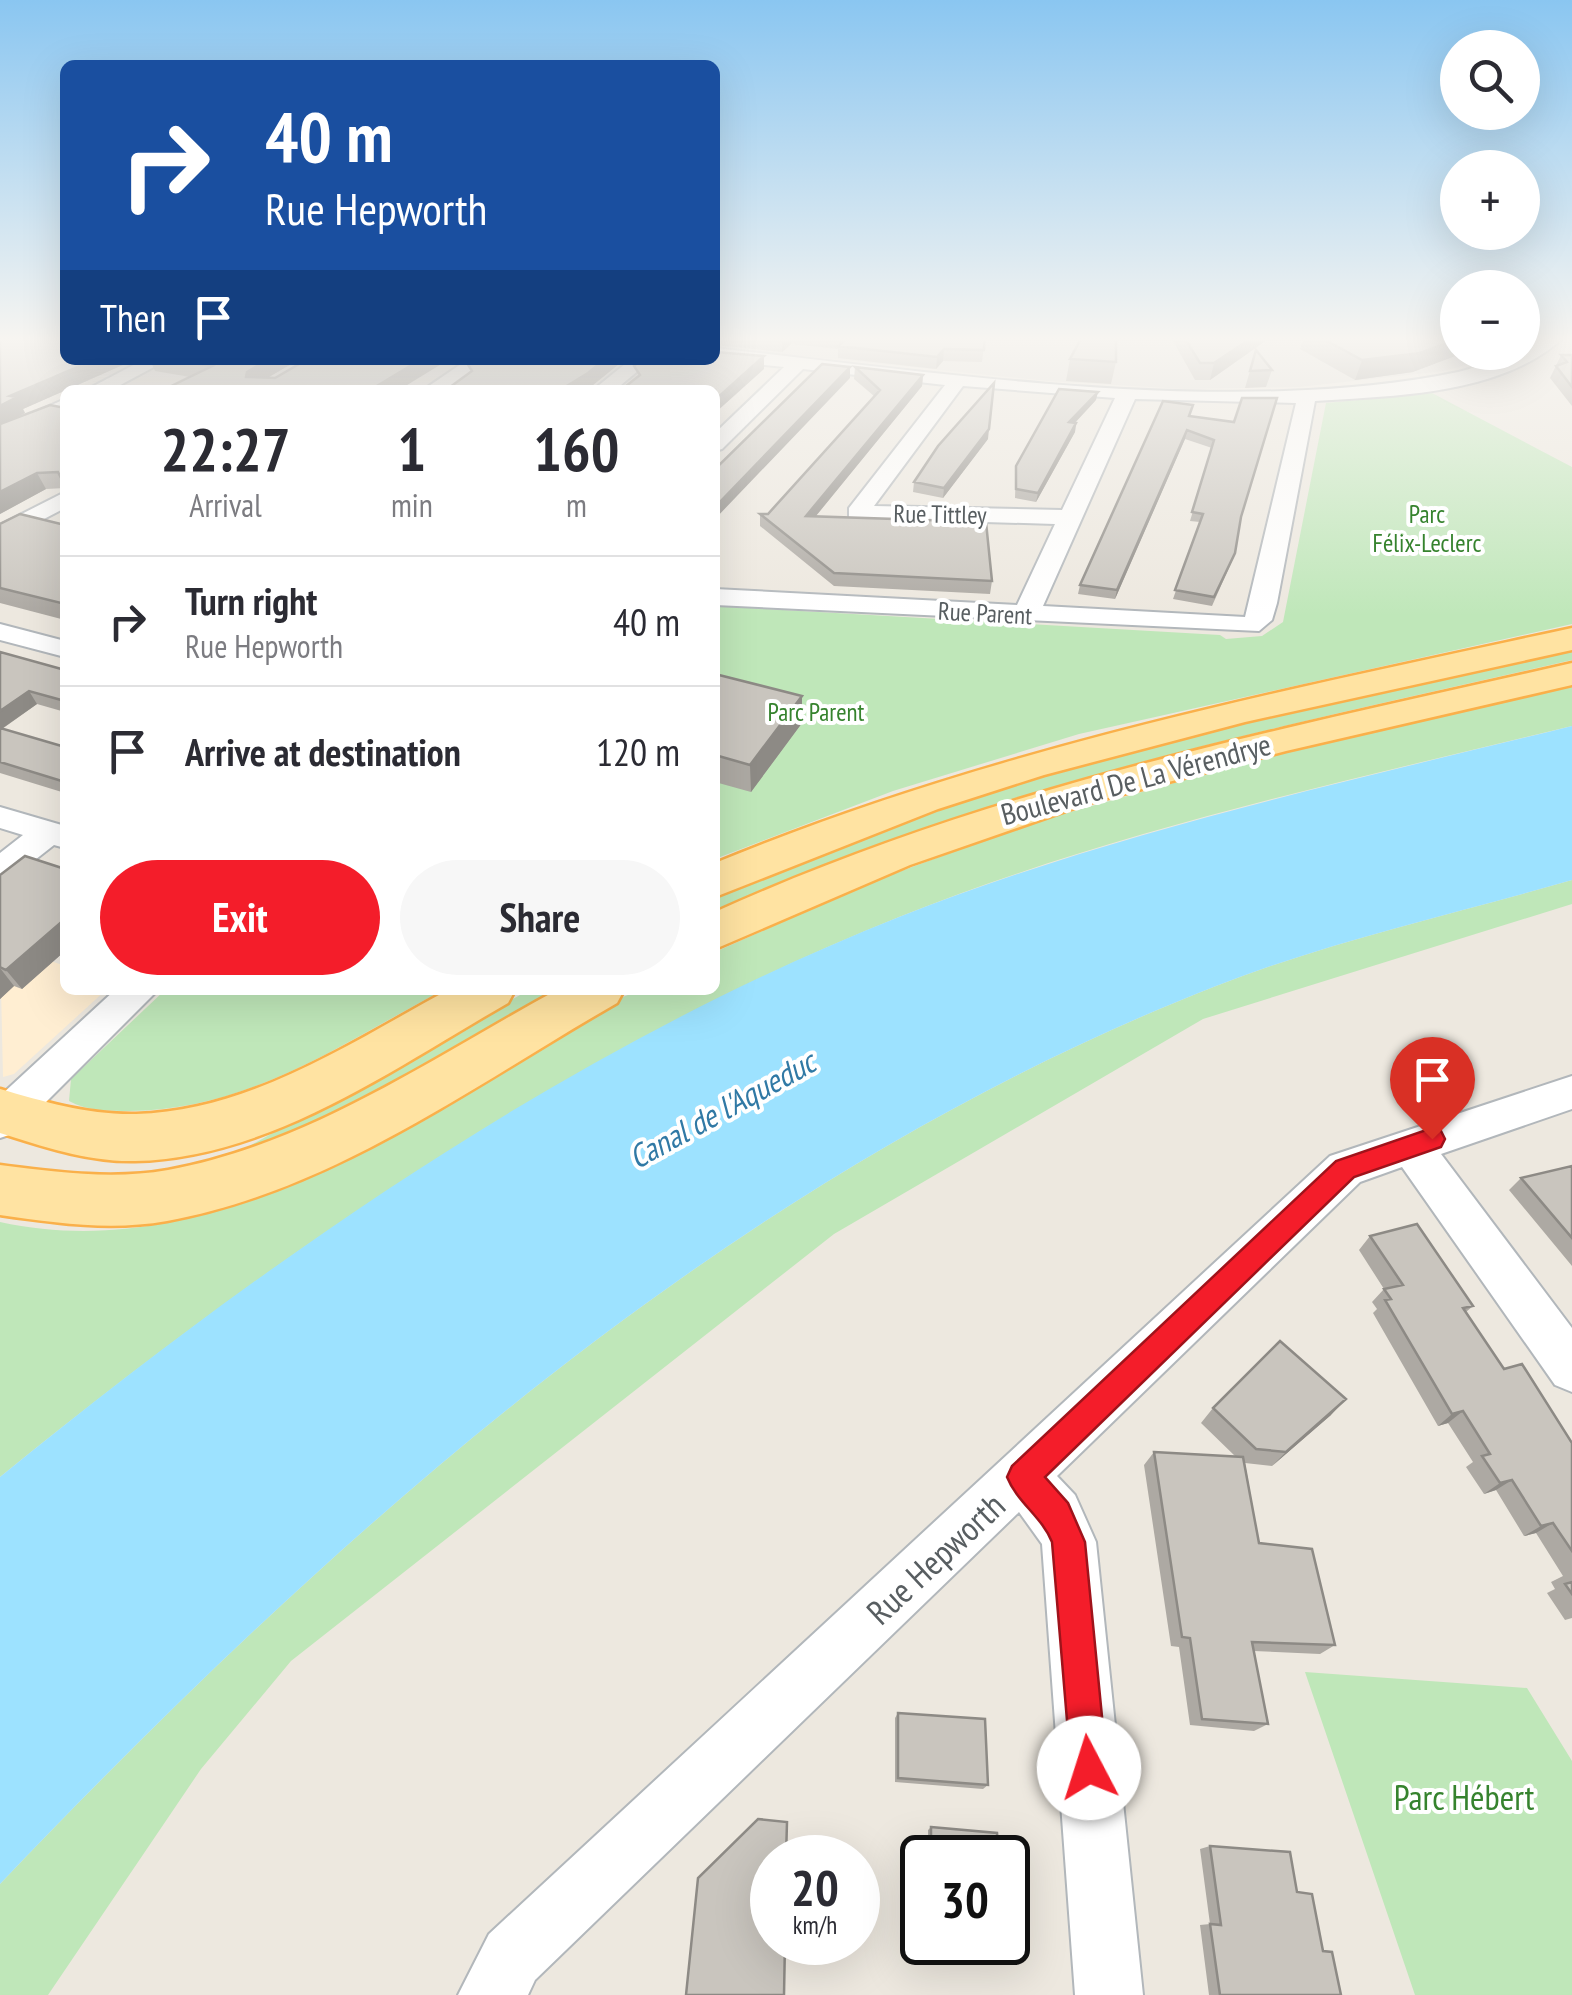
<!DOCTYPE html>
<html lang="en">
<head>
<meta charset="utf-8">
<style>
  body { margin:0; font-family:"PT Sans Narrow",sans-serif; background:#f7f7f7; color:#2b2b33; height:100vh; display:flex; flex-direction:column; font-size:38px; white-space:nowrap }
  * { box-sizing:border-box; margin:0 }
  p { font-size:32px; color:#7c7c81 }
  .icon { flex:none; width:55px; height:55px; fill:none; stroke:currentColor; stroke-width:2; stroke-linecap:round; stroke-linejoin:round }
  .map { position:relative; flex:1; overflow:hidden }
  .drawer { position:absolute; left:60px; top:385px; width:660px; height:610px; display:flex; flex-direction:column; background:#fff; border-radius:15px; box-shadow:0 10px 40px #0002 }
  .drawer>* { flex:none }
  .guide { position:absolute; left:60px; top:60px; width:660px; height:305px; border-radius:15px; box-shadow:0 10px 40px #0002; background:#1a4fa0; color:#fff; overflow:hidden }
  .controls { position:absolute; left:1440px; top:30px; display:grid; gap:20px }
  .controls a { display:grid; place-items:center; width:100px; height:100px; border-radius:50%; background:#fff; box-shadow:0 10px 40px #0002; font-size:50px }
  .speed { position:absolute; left:750px; top:1835px; display:flex; gap:20px; font-size:50px; font-weight:700; text-align:center }
  .speed>* { display:grid; place-content:center; width:130px; height:130px; border-radius:50%; background:#fff; box-shadow:0 10px 40px #0002; line-height:1 }
  .speed small { font-size:25px; font-weight:400 }
  .speed .limit { border:5px solid #111; border-radius:15px; background:#fff; color:#111 }
  .pin { position:absolute; display:grid; place-items:center; width:85px; height:85px; color:#fff; margin:-102px -42px; border-radius:50% 50% 50% 0; rotate:-45deg; box-shadow:0 0 10px #0007 }
  .pin .icon { rotate:45deg }
  .me { position:absolute; width:110px; margin:-55px; rotate:355deg; stroke-linejoin:round; filter:drop-shadow(0 0 8px #0008) }
  .turn { display:flex; align-items:center; gap:35px; height:210px; padding:0 40px; font-size:45px }
  .turn .icon { width:130px; height:130px; stroke-width:2.5 }
  .turn b { display:block; font-size:70px; line-height:85px }
  .then { display:flex; align-items:center; height:95px; padding:0 40px; background:#0003; gap:20px; font-size:38px }
  .eta { display:flex; justify-content:space-evenly; align-items:center; height:170px; text-align:center }
  .eta b { font-size:60px; font-weight:700; line-height:70px }
  .primary-button { display:flex; gap:20px; margin-top:auto; padding:20px 40px }
  .primary-button a { flex:1; height:115px; border-radius:60px; background:#f41d2a; color:#fff; font-size:40px; font-weight:700; line-height:115px; text-align:center }
  .primary-button a+a { background:#f7f7f7; color:#2b2b33 }
  ul { padding:0; list-style:none }
  li { display:flex; align-items:center; gap:30px; height:130px; padding:0 40px; border-top:2px solid #e1e1e2 }
  li div { flex:1 }
  li b { display:block; font-size:38px }
  li em { font-style:normal }
  .map>svg:first-child { display:block }
  .commercial { fill:#ffeed2 }
  .industrial { fill:#dddad4 }
  .green { fill:#bfe7b9 }
  .water { fill:#9de2ff }
  .lines { fill:none; stroke-linecap:round; stroke-linejoin:round }
  .minor-casing { stroke:#b2b7bb; stroke-width:4 }
  .major-casing { stroke:#fab04a; stroke-width:5 }
  .minor { fill:#fff; fill-rule:evenodd }
  .major { fill:#ffe3a2; fill-rule:evenodd }
  .wall { fill:#ada9a3 }
  .shaded-wall { fill:#8d8a85 }
  .building { fill:#c9c5be; stroke:#8d8a85; stroke-width:2.5 }
  .route { fill:#f41d2a; stroke:#9f131b; stroke-width:2.5 }
  .labels { text-anchor:middle; stroke-width:8; stroke-linejoin:round; paint-order:stroke }
  .far-street-label { font-size:25px; fill:#585e61; stroke:#fff }
  .far-park-label { font-size:25px; fill:#36832e; stroke:#fff }
  .street-label { font-size:30px; fill:#585e61; stroke:#fff }
  .water-label { font-size:32px; font-style:italic; fill:#3079a5; stroke:#fff }
  .near-street-label { font-size:35px; fill:#585e61; stroke:#fff }
  .near-park-label { font-size:35px; fill:#36832e; stroke:#fff }
</style>
</head>
<body>
<div class="map">
<svg width="1572" height="1995" viewBox="0 0 1572 1995">
  <rect width="100%" height="100%" fill="#ede8df"/>
  <path class="commercial" d="M0,943L65,966V990H106L14,1074L3,1077Z"/>
  <path class="industrial" d="M715,337H1457L1458,352L1510,353L1444,371L1299,387L1184,389L1048,381L715,347Z"/>
  <path class="green" d="M1432,393L1572,467V624L1079,734L893,791L715,859V606L1220,635L1226,639L1262,636L1283,622L1326,403Z
    M1572,650V660C1280,727 987,785 715,913V899C831,848 949,803 1071,768C1237,721 1406,688 1572,650Z
    M1572,686V726C1346,781 1116,830 899,917C571,1049 273,1256 0,1477V1222C183,1262 344,1161 494,1073C537,1048 593,1006 639,991C661,984 693,990 715,990V952L877,880L1031,823L1256,760Z
    M1572,880V904L1203,1019L834,1234L291,1661L201,1769L48,1995H0V1884C348,1519 740,1172 1216,986C1331,941 1454,914 1572,880Z
    M165,990H443C341,1044 250,1110 129,1111C110,1111 86,1111 69,1101L71,1079Z
    M529,990H559L327,1122L226,1159Z
    M1305,1672L1527,1688L1572,1761V1995H1415Z"/>
  <path class="water" d="M1572,726V880C1454,914 1331,941 1216,986C740,1172 348,1519 0,1884V1477C272,1256 571,1047 899,917C1117,831 1346,782 1572,726Z"/>
  <g class="lines">
    <defs>
      <path id="minor" d="M1541,337H1564C1503,395 1394,396 1315,401L1277,603L1272,620L1259,631L715,605V589L1017,605L1055,524L849,518V508L945,385L803,369L722,449L715,451V433L784,367L715,360V348C903,369 1095,397 1284,391C1343,389 1400,384 1458,372C1479,368 1504,352 1522,352V347ZM963,386L1115,398L1062,510L874,506ZM1135,399L1296,403L1245,617L1043,606Z
        M143,360H167L111,390H86Z
        M467,360H489L446,390H423Z
        M630,360H651L615,390H593Z
        M65,399V413L0,442V428Z
        M65,492V508L0,542V525Z
        M0,624L65,641V657L0,640Z
        M0,807L65,826V848L54,845L12,878L0,881V853L23,835L0,828Z
        M115,990H158L15,1133L0,1138V1096Z
        M1572,1076V1109L1441,1154L1572,1328V1392L1555,1385L1402,1167L1360,1182L1057,1476L1075,1495L1096,1542L1143,1995H1075L1042,1544L1019,1512L535,1980L528,1995H458L489,1934L1330,1156Z"/>
      <path id="major" d="M1572,628V650L1245,722L1044,775L938,809L715,897V863C991,749 1281,691 1572,628Z
        M1572,663V685L1286,751L1089,803L910,865L715,949V912C996,785 1274,731 1572,663Z
        M448,990H515L508,1003C394,1068 271,1158 135,1161C88,1162 44,1147 0,1133V1089C45,1102 89,1115 136,1114C250,1111 350,1043 448,990Z
        M557,990H624L617,1003C474,1085 332,1191 167,1221C111,1231 56,1223 0,1215V1165C56,1172 112,1180 168,1170C310,1144 432,1058 557,990Z"/>
    </defs>
    <use href="#minor" class="minor-casing"/>
    <use href="#major" class="major-casing"/>
    <use href="#minor" class="minor"/>
    <use href="#major" class="major"/>
  </g>
  <path class="wall" d="M0,337L65,360H134L23,409L25,413L13,419L65,408V488L46,489L0,514Z
    M715,337H985L982,362L943,361L936,369L838,358V349L791,344L782,352L715,345Z
    M1174,337H1271L1210,380H1195L1173,341Z
    M1304,337H1458L1413,372L1355,380L1300,349Z
    M1256,350L1272,370L1266,387L1245,388Z
    M1561,355H1572V406L1550,378Z
    M1070,359L1116,362L1111,384L1066,381Z
    M150,360H298L267,378L190,377L155,371Z
    M855,367L923,375L922,386L816,516L992,581L990,594L834,586L760,526V514H768L874,396L854,379Z
    M1096,400L1075,423H1076L1075,432L1036,502L1015,498L1016,466Z
    M1190,416L1234,422L1241,517L1232,561L1212,606L1173,599L1200,522L1190,521L1212,448L1185,439L1115,599L1078,594L1080,585Z
    M988,439L943,498L913,492L914,482Z
    M0,524L65,525V620L0,603Z
    M0,652L65,670V712L37,704L2,729L65,747V793L0,773Z
    M715,674L802,696V723L751,792L715,782Z
    M65,869V951L22,989L14,986L0,999V875Z
    M1572,1166V1266L1509,1190L1521,1178Z
    M1370,1236L1473,1306L1466,1312L1504,1369L1572,1443V1618L1565,1620L1547,1593L1555,1589L1551,1582L1563,1576L1536,1533L1524,1536L1496,1490L1484,1494L1466,1467L1473,1462L1448,1423L1438,1426L1373,1313L1377,1309L1372,1302L1384,1289L1359,1250Z
    M1213,1408L1331,1415L1272,1466L1245,1463L1259,1543L1335,1645L1320,1654L1254,1651L1268,1724L1254,1731L1190,1725L1179,1647L1171,1646L1144,1465L1154,1452L1236,1457L1201,1423Z
    M898,1713L988,1785L983,1789L895,1782V1718Z
    M931,1827L997,1833L922,1858V1904L911,1903L913,1851L916,1848L928,1850V1830Z
    M1210,1846L1297,1892L1341,1995H1209L1200,1925L1210,1924L1200,1849Z"/>
  <path class="shaded-wall" d="M785,337H791V344L782,352V340Z
    M1253,337H1271L1210,380L1214,363Z
    M1458,339V352H1466L1413,372L1355,380L1362,360Z
    M944,349L943,361L936,369L937,357Z
    M764,356V369L715,413V400Z
    M94,360H134L23,409L25,413L0,426V406L10,396Z
    M267,360H298L252,387L246,377L247,372Z
    M420,360H448L399,390H370Z
    M604,360H624L587,390H560Z
    M850,367V378L715,519V507Z
    M923,375L922,386L806,528V516Z
    M1098,392L1096,400L1067,431L1069,422Z
    M1076,423L1075,432L1036,502L1038,493Z
    M989,429L988,439L943,498L944,488Z
    M1187,430L1185,439L1115,599L1117,590Z
    M37,473L46,489L0,514V492Z
    M29,691L37,704L0,730V711Z
    M802,696V723L751,792L750,765Z
    M65,919V951L22,989L6,970Z
    M0,968L14,986L0,999Z
    M1346,1399L1331,1415L1272,1466L1286,1452Z
    M1463,1411L1448,1423L1438,1426L1452,1414Z
    M1512,1480L1496,1490L1484,1494L1500,1483Z
    M1553,1523L1536,1533L1524,1536L1541,1526Z"/>
  <path class="building" d="M0,337H65V360H94L10,396L17,397L0,406Z
    M754,337H785L782,340Z
    M843,337H985L984,350L944,349L937,357L838,346L848,338Z
    M1082,337H1116V362L1070,359Z
    M1184,337H1253L1214,363H1200Z
    M1320,337H1458V339L1420,353L1362,360Z
    M1256,350L1272,370L1250,371Z
    M715,352L764,356L715,400V390H621L640,375L634,366L641,360H715Z
    M1561,355H1572V387L1556,366L1567,362Z
    M174,360H267L247,372L246,377L275,378L306,360H420L370,390H163L212,366Z
    M471,360H604L588,373L560,390H446L472,371L467,363Z
    M822,364L850,367L715,507V469Z
    M855,367L923,375L806,516L986,522L992,581L834,573L760,514H768L880,390Z
    M994,383L989,429L944,488L914,482L938,446Z
    M1059,389L1098,392L1069,422L1076,423L1038,493L1016,489V466Z
    M1242,398H1277L1241,517L1235,553L1214,597L1175,590L1203,514L1192,512L1214,440L1187,430L1117,590L1080,585L1163,401L1193,405L1189,416L1234,422Z
    M50,405L65,408V479L61,478L58,472L37,473L0,492V424Z
    M20,514L65,525V604L0,588V524Z
    M0,652L65,670V701L29,691L0,711Z
    M715,674L802,696L750,765L715,755Z
    M0,728L65,747V782L0,762Z
    M25,856L65,869V919L6,970L0,967V875Z
    M1572,1166V1238L1521,1178Z
    M1417,1224L1473,1306L1463,1308L1504,1369L1522,1364L1572,1443V1551L1553,1523L1541,1526L1512,1480L1500,1483L1482,1456L1490,1454L1463,1411L1452,1414L1385,1300L1391,1299L1384,1289L1403,1285L1370,1236Z
    M1280,1341L1346,1399L1286,1452L1256,1449L1213,1408Z
    M1154,1452L1243,1457L1259,1543L1312,1549L1335,1645L1252,1642L1268,1724L1202,1719L1190,1638L1182,1637Z
    M1572,1582V1594L1565,1584Z
    M898,1713L985,1719L988,1785L898,1778Z
    M758,1819L787,1822L786,1858H772V1942H785L784,1995H686L698,1878Z
    M931,1827L997,1833L999,1858H922V1903L914,1902L916,1848L931,1851Z
    M1210,1846L1290,1852L1297,1892L1312,1894L1323,1951L1332,1952L1341,1995H1220L1210,1924L1221,1925Z"/>
  <linearGradient id="sky" x2="0" y2="1"><stop stop-color="#8ac6f1"/><stop offset="0.55" stop-color="#f7f5f1"/><stop offset="1" stop-color="#f7f5f1" stop-opacity="0"/></linearGradient>
  <rect width="1572" height="616" fill="url(#sky)"/>
  <path class="route" d="M1432,1128L1441,1131L1445,1139L1441,1147L1354,1177L1045,1477L1068,1503L1085,1542L1107,1768L1102,1781L1089,1787L1076,1781L1071,1768L1052,1542C1042,1517 1017,1502 1007,1477L1012,1466L1336,1161Z"/>
  <g class="labels">
    <g class="far-street-label">
      <text transform="translate(940 514) rotate(1)" y="9">Rue Tittley</text>
      <text transform="translate(985 613) rotate(3)" y="9">Rue Parent</text>
    </g>
    <g class="far-park-label">
      <text x="1427" y="523">Parc<tspan x="1427" dy="29">Félix-Leclerc</tspan></text>
      <text x="816" y="721">Parc Parent</text>
    </g>
    <g class="street-label">
      <text transform="translate(1136 780) rotate(-15)" y="10">Boulevard De La Vérendrye</text>
    </g>
    <g class="water-label">
      <text transform="translate(722 1110) rotate(-29)" y="11">Canal de l'Aqueduc</text>
    </g>
    <g class="near-street-label">
      <text transform="translate(936 1559) rotate(-43)" y="12">Rue Hepworth</text>
    </g>
    <g class="near-park-label">
      <text x="1464" y="1810">Parc Hébert</text>
    </g>
  </g>
</svg>
<div class="controls">
<a><svg class="icon" aria-label="search" viewBox="0 0 24 24"><circle cx="10" cy="10" r="6"/><path d="M15 15l6 6"/></svg></a>
<a>+</a>
<a>−</a>
</div>
<div class="speed"><div>20<small>km/h</small></div><div class="limit">30</div></div>
<div class="pin" style="left:1432px;top:1139px;background:#d93025"><svg class="icon" aria-label="arrive" viewBox="0 0 24 24"><path d="M6 21V4h12l-3 4 3 4H6"/></svg></div>
<svg class="me" style="left:1089px;top:1768px" viewBox="-20 -20 40 40"><circle r="19" fill="#fff"/><path d="M0-13L10 11 0 6-10 11z" fill="#f41d2a"/></svg>
<div class="guide">
<div class="turn"><svg class="icon" aria-label="right" viewBox="0 0 24 24"><path d="M7 20v-9h11M14 6l5 5-5 5"/></svg><div><b>40 m</b>Rue Hepworth</div></div>
<div class="then">Then<svg class="icon" aria-label="arrive" viewBox="0 0 24 24"><path d="M6 21V4h12l-3 4 3 4H6"/></svg></div>
</div>
<section class="drawer">
<div class="eta">
<div><b>22:27</b><p>Arrival</p></div>
<div><b>1</b><p>min</p></div>
<div><b>160</b><p>m</p></div>
</div>
<ul>
<li><svg class="icon" aria-label="right" viewBox="0 0 24 24"><path d="M7 20v-9h11M14 6l5 5-5 5"/></svg><div><b>Turn right</b><p>Rue Hepworth</p></div><em>40 m</em></li>
<li><svg class="icon" aria-label="arrive" viewBox="0 0 24 24"><path d="M6 21V4h12l-3 4 3 4H6"/></svg><div><b>Arrive at destination</b></div><em>120 m</em></li>
</ul>
<div class="primary-button"><a>Exit</a><a>Share</a></div>
</section>
</div>
</body>
</html>
